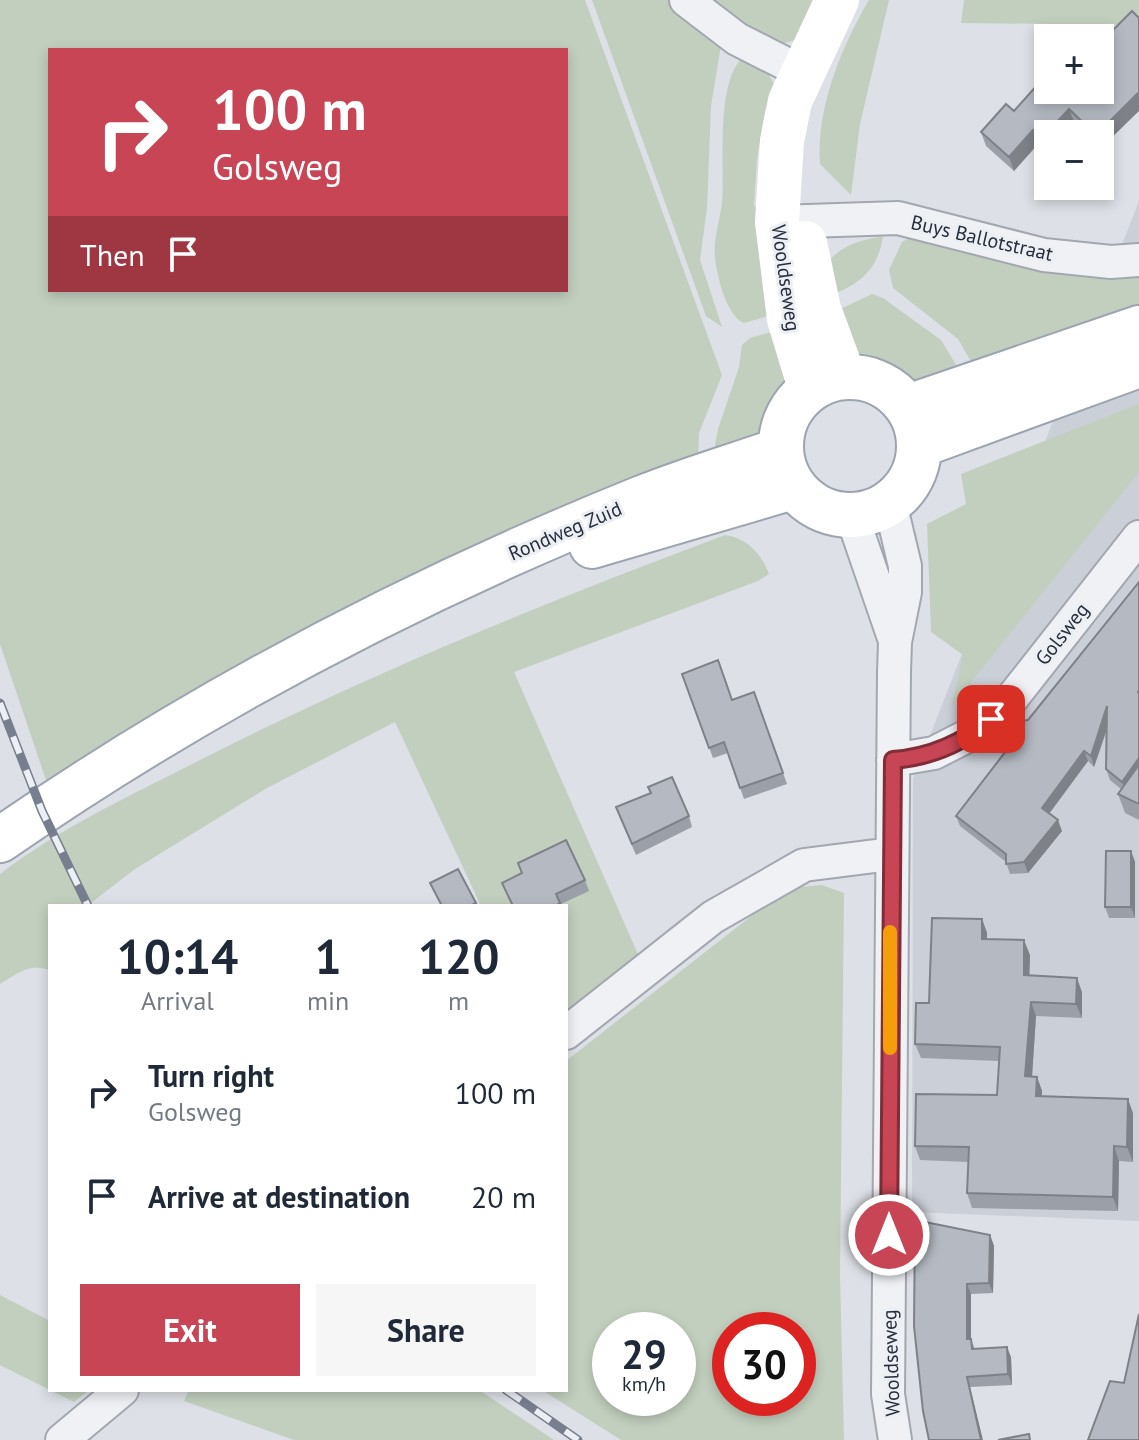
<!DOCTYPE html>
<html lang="en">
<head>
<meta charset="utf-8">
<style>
  body { margin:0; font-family:"PT Sans",sans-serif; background:#f6f6f7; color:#1f2937; height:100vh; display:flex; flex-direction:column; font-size:30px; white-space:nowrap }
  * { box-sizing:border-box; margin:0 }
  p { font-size:26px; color:#747a83 }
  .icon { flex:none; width:44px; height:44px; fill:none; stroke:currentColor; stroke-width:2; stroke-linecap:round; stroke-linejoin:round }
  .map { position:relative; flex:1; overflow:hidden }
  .side { position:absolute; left:48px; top:904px; width:520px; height:488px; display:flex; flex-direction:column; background:#fff; border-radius:0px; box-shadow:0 4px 12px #0003 }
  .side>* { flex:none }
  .guide { position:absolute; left:48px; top:48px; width:520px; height:244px; border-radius:0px; box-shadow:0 4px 12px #0003; background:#c74554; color:#fff; overflow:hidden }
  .controls { position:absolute; left:1034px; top:24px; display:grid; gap:16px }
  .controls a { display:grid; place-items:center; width:80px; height:80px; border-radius:0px; background:#fff; box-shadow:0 4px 12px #0003; font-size:40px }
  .speed { position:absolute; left:592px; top:1312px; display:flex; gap:16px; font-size:40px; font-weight:700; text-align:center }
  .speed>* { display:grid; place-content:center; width:104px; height:104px; border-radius:50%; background:#fff; box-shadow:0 4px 12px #0003; line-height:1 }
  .speed small { font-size:20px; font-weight:400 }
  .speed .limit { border:12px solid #d22; background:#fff; color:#111 }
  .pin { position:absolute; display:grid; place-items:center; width:68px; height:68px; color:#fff; margin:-34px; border-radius:16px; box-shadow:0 4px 12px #0006 }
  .me { position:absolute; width:88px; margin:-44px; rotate:0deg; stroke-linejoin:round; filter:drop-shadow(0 0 6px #0008) }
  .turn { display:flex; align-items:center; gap:28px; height:168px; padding:0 32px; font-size:36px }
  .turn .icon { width:104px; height:104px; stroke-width:2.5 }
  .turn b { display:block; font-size:56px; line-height:68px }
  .then { display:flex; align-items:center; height:76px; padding:0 32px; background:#0003; gap:16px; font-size:30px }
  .eta { display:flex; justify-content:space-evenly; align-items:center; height:136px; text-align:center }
  .eta b { font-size:48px; font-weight:700; line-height:56px }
  .primary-button { display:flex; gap:16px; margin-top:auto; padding:16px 32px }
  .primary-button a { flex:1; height:92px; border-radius:0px; background:#c74554; color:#fff; font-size:32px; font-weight:700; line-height:92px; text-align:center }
  .primary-button a+a { background:#f6f6f7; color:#1f2937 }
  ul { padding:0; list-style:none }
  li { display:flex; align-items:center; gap:24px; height:104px; padding:0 32px }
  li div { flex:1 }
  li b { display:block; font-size:30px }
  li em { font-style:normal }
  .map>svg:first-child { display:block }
  .built { fill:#cbcfd8 }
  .green { fill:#c2cfbe; fill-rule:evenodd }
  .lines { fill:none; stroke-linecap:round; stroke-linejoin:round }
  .minor-casing { stroke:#a3a7b0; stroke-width:36 }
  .primary-casing { stroke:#9ca4b1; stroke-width:48 }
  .minor { stroke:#eff1f4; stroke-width:32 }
  .secondary { stroke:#fff; stroke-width:44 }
  .primary { stroke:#fff; stroke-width:44 }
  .rail-casing { stroke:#777f8f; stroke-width:9 }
  .rail { stroke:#eceff4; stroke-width:6; stroke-dasharray:18; stroke-linecap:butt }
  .wall { fill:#9b9fa7 }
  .shaded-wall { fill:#7e8288 }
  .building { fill:#b4b9c2; stroke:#7e8288; stroke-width:2 }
  .route-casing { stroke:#812d37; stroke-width:20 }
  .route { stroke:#c74554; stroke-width:14 }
  .slow { stroke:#f59e0b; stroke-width:14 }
  .labels { text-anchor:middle; stroke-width:6; stroke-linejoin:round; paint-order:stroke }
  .street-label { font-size:20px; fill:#272e3c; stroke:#eceff4 }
</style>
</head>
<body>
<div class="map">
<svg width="1139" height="1440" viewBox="0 0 1139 1440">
  <rect width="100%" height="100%" fill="#dde0e6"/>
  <path class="built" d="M1139,201V1221L912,1212L913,779Z"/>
  <path class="green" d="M0,0H585L722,375L699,433L698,467L48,786L0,644ZM50,50H566V290H50Z
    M592,0H670L722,39L711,106L707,208L700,260L722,327L706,316Z
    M700,0H819L795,40L778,45Z
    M869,0H889L860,124L851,195L820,164C816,109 841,47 869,0Z
    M964,0H1139V25L961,23Z
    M747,54L768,73L781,98L765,111L757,159L754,205L767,227L775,314L744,323C726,316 717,275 715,258C713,239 720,221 722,202C725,166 714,75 747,54Z
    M883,236C878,270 860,284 829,296L825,266C840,245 858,241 883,236Z
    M911,237C988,253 1059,280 1139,276V317L977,372L958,339L893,288L889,270L902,242Z
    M872,294L883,298L941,340L964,378L910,384L859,357L832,313Z
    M782,329L789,375L765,426L752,441L713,456L718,429L739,367L742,345L750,338Z
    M1139,404V472L952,706L963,655L931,632L927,524L966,504L961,474Z
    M725,535C747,538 761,553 769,574L758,581L514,672L641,961L566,1018V906H481L395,722L267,788L135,869L87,906H50V970C29,963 18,973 0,984V874C63,826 130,796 200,760C371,673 546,602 725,535Z
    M822,885L844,893L840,1275L844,1440H621L542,1390H566V1061L778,895L800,887ZM610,1330H678V1398H610ZM730,1330H798V1398H730Z
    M0,1295L50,1321V1390H89L74,1402L0,1365Z
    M189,1390H479L554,1440H294L184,1401Z"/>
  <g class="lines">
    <defs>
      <path id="minor" d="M686,0L737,39L806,74
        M777,222L898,218L1044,255L1111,262L1139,260
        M890,503L905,566V592L895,642L894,672L888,1394L895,1440
        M852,516L894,638
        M893,760L934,753L977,731L1005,707L1139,537
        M566,1033L713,917L804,865L891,854
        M62,1440L122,1390"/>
      <path id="primary" d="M781 446a69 69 0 1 1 138 0a69 69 0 1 1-138 0Z
        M908,407L1139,328
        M920,445L1139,365
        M592,546L793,487
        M0,840C199,702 418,588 642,498C687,480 734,466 780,450"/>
    </defs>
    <use href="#minor" class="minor-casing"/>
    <use href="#primary" class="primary-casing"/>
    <use href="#minor" class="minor"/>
    <path class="secondary" d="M805,243L819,309L844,377
      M810,388L789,319L777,222L782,141L790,101L837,0"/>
    <use href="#primary" class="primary"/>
    <defs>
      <path id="rail" d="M0,703L42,811L88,906
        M506,1390L578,1440"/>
    </defs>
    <use href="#rail" class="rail-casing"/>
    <use href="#rail" class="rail"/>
  </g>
  <path class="wall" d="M1100,90L1101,148L1100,134H1086L1074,122L1047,152L1038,144L1014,171L986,146L981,132L1014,111L1049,92Z
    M1139,582V820L1125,813L1118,794L1121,789L1110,780L1106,769L1107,729L1094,767L1088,761L1049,813L1062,831L1028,873L1010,874L1006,862L960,826L956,816L1028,720Z
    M682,674L732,700L754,692L787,784L744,799L728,753L713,758Z
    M689,816L692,827L636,855L620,818Z
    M1131,851L1135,862V918H1109L1105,907Z
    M518,863L585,880L589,891L561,904V906H512L502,883L521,873Z
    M982,919L987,933V939L1030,955L1029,975L1082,992V1018L1036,1016L1032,1077H1037L1042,1091V1096L1133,1113V1162L1119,1161L1118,1211L972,1208L967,1193L968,1162L920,1160L915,1146L997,1095L999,1061L921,1058L915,1044L929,1003Z
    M990,1235L994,1246L993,1293L971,1294V1339L975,1349L1011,1357L1012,1385L970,1387L914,1326Z"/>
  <path class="shaded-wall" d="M1139,92V111L1101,148L1100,134H1097Z
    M1069,109L1074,122L1063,134H1048L1047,152L1042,138Z
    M1033,130L1038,144L1014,171L1009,157Z
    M1107,706L1111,717L1094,767L1091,756Z
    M1084,751L1088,761L1046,818L1042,808Z
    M1139,758V774L1126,792L1122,782Z
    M1058,820L1062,831L1028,873L1024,862Z
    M1131,851L1135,862V918L1131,907Z
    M982,919L987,933V954L982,939Z
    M1024,940L1030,955L1029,989L1024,975Z
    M1077,978L1082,992V1018L1076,1004Z
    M1031,1002L1036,1016L1031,1091L1025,1076Z
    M1037,1077L1042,1091L1041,1111L1036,1096Z
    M1128,1099L1133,1113V1162L1127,1147Z
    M1114,1146L1119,1161L1118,1211L1113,1197Z
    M990,1235L994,1246L993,1293L989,1283Z
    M967,1284L971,1294V1350L967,1339Z
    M1007,1347L1011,1357L1012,1385L1008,1374Z
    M967,1377L970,1387L983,1440H981Z"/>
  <path class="building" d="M1132,11L1139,18V92L1097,134H1095L1069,109L1042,138L1033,130L1009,157L981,132L1006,104L1014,111L1039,83L1049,92L1051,90H1100V43Z
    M1139,582V691L1138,692L1139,693V758L1122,782L1106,769L1107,706L1091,756L1084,751L1042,808L1058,820L1024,862L1006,864V854L956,816L1016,738L1015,730L1022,721L1028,720Z
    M718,660L732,700L754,692L783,773L740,788L724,742L709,748L682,674Z
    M1138,766H1139V804L1118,794Z
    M672,777L689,816L632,844L616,807L651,793L648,787Z
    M566,840L585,880L556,894L560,903L555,906H513L502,883L522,873L518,863Z
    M1106,851H1131V907H1105Z
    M458,869L476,903L470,906H442L430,883Z
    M932,918L982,919V939L1024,940V975L1077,978L1076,1004L1031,1002L1025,1076L1037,1077L1036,1096L1128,1099L1127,1147L1114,1146L1113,1197L967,1193L969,1147L915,1146L916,1094L997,1095L1000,1047L915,1044L916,1003H929Z
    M915,1220L990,1235L989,1283L967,1284V1339H971L972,1349L1007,1347L1008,1374L967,1377L981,1440H929L923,1411L914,1326Z
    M1139,1314V1440H1088L1110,1381L1124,1383Z
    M1029,1434L1030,1440H998Z"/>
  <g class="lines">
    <defs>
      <path id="route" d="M889,1235L893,760C930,757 962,744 991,719"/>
    </defs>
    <use href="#route" class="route-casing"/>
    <use href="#route" class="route"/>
    <path class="slow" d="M890,1048V932"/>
  </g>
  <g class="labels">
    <g class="street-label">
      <text transform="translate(982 238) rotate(13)" y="7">Buys Ballotstraat</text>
      <text transform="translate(786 278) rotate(82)" y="7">Wooldseweg</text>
      <text transform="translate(565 531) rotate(-23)" y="7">Rondweg Zuid</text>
      <text transform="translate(1062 634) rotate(-52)" y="7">Golsweg</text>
      <text transform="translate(891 1363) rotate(-92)" y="7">Wooldseweg</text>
    </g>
  </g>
</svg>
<div class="controls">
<a>+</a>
<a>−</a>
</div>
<div class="speed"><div>29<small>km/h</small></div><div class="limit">30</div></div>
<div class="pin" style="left:991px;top:719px;background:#d93025"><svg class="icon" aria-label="arrive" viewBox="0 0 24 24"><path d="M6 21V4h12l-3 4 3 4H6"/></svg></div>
<svg class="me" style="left:889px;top:1235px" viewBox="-20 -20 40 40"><circle r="17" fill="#c74554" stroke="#fff" stroke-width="3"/><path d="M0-11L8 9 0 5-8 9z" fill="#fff"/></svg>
<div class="guide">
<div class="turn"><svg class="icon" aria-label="right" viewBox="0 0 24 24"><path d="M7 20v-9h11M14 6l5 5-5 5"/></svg><div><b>100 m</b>Golsweg</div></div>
<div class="then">Then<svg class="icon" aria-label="arrive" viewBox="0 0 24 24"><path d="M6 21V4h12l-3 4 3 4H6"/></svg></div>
</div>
<section class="side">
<div class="eta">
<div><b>10:14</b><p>Arrival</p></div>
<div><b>1</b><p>min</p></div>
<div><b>120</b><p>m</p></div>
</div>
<ul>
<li><svg class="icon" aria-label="right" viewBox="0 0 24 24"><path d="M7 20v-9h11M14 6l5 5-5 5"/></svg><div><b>Turn right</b><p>Golsweg</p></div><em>100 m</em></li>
<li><svg class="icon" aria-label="arrive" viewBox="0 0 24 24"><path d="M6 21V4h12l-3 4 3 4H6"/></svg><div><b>Arrive at destination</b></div><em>20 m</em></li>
</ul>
<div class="primary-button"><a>Exit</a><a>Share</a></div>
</section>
</div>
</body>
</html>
